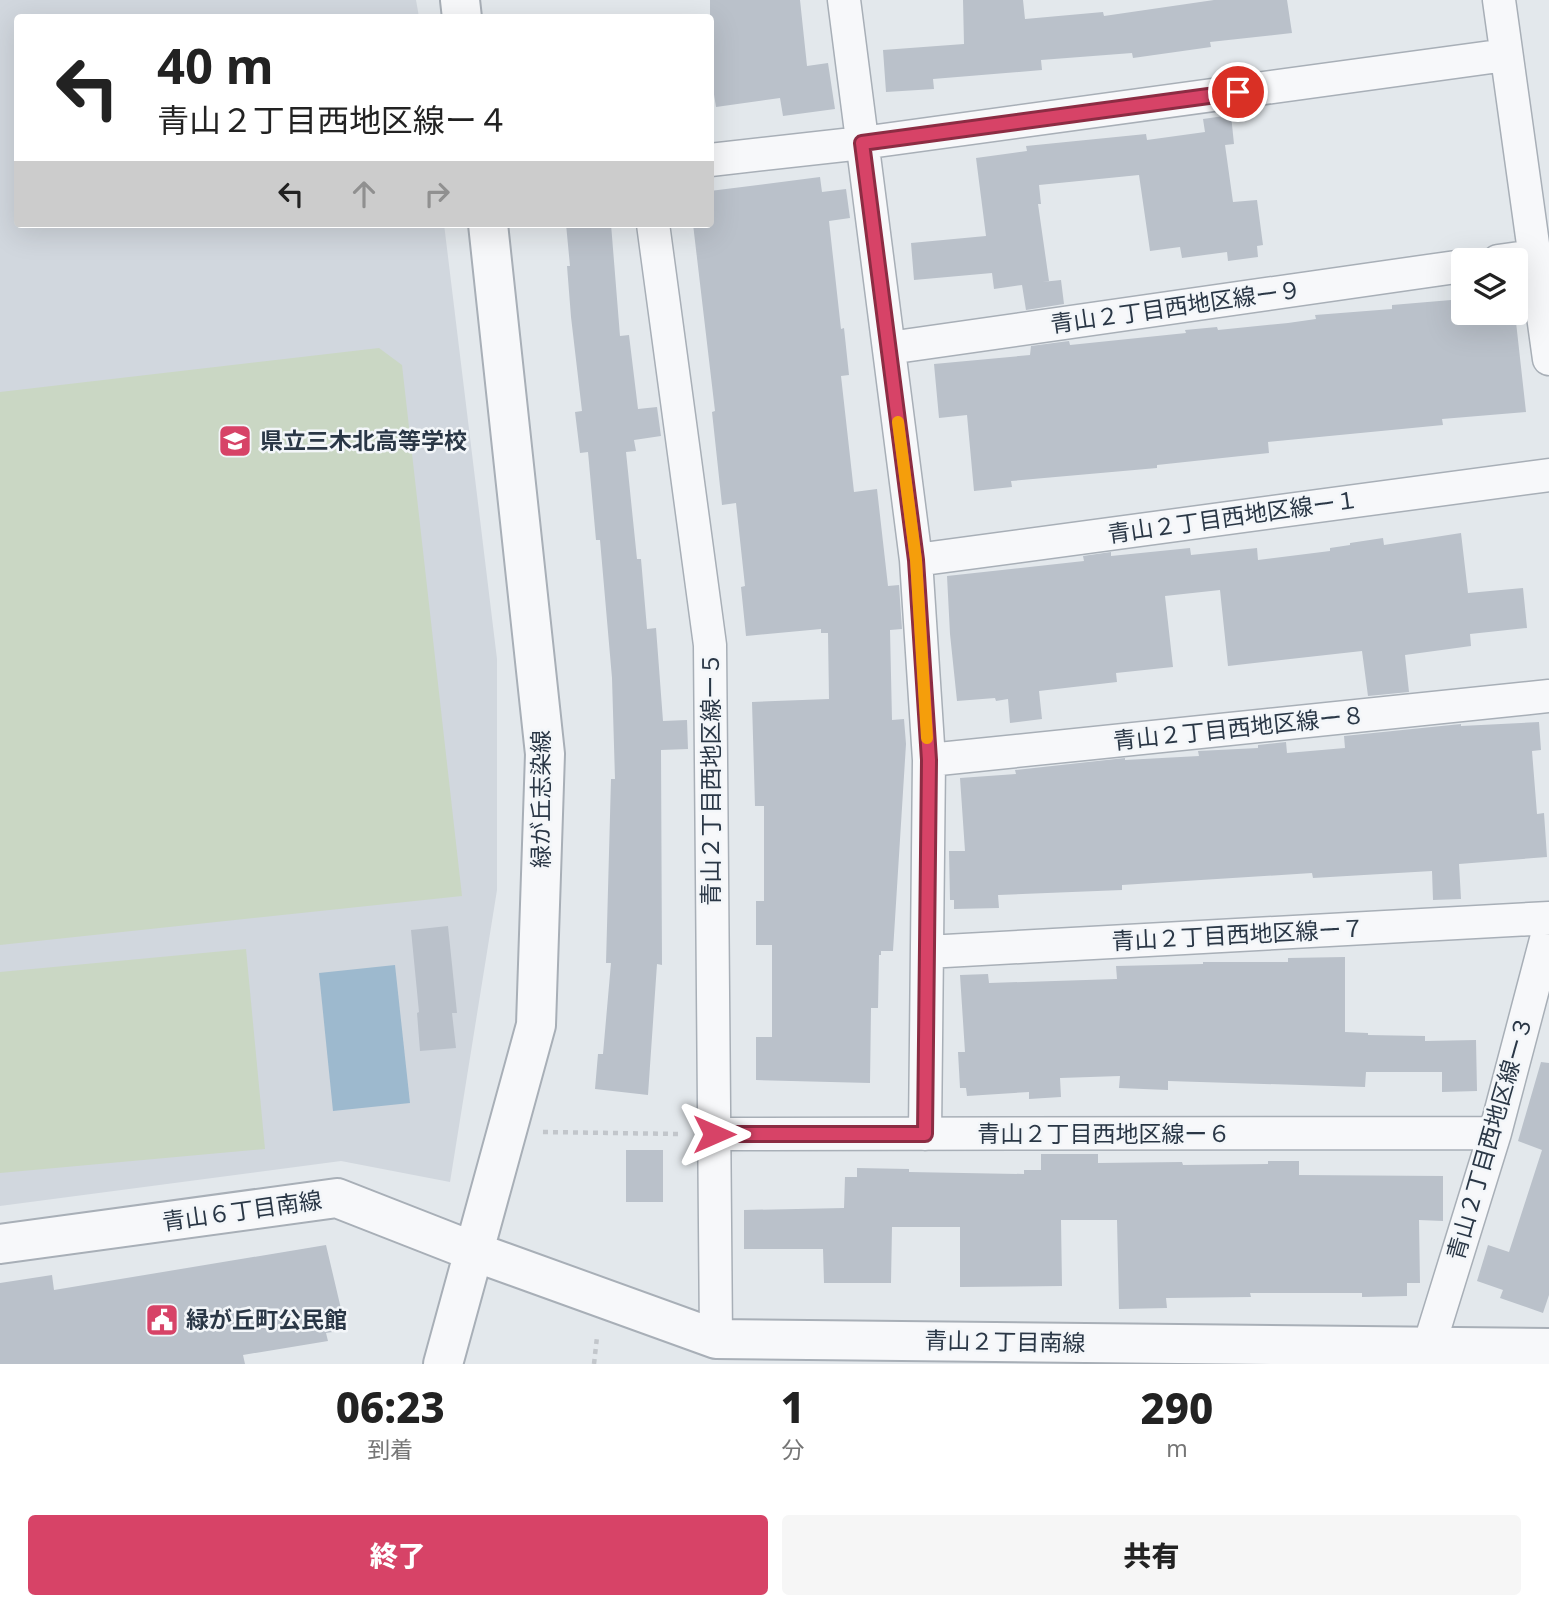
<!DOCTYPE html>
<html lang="ja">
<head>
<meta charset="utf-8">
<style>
  body { margin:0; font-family:"Noto Sans","Noto Sans JP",sans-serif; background:#f6f6f6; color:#222; height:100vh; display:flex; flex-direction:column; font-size:26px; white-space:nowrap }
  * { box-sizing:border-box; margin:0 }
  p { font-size:23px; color:#767676 }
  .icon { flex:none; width:38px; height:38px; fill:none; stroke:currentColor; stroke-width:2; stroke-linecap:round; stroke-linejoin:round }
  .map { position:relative; height:1364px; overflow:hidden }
  .details { display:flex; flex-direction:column; background:#fff; flex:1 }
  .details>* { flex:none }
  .top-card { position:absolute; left:14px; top:14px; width:700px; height:214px; border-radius:7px; box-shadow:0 7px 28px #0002; background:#fff; color:#222; overflow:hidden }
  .tools { position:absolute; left:1451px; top:248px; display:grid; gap:14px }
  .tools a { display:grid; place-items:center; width:77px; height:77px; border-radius:7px; background:#fff; box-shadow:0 7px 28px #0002; font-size:35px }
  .pin { position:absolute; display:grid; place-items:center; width:60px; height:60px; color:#fff; margin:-30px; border:4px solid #fff; border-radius:50%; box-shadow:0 2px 7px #0007 }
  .me { position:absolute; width:77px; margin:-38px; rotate:90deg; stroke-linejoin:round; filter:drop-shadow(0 0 5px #0008) }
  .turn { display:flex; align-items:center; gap:24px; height:147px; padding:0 28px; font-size:32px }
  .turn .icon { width:91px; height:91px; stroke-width:2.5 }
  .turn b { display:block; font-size:49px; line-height:60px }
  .lanes { display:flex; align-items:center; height:66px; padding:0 28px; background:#0003; justify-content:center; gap:35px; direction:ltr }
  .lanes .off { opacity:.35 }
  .eta { display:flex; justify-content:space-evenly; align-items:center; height:119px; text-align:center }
  .eta b { font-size:42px; font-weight:800; line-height:49px }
  .primary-button { display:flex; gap:14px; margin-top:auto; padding:14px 28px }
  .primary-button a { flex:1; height:80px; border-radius:7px; background:#d74367; color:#fff; font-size:28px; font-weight:800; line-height:80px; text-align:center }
  .primary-button a+a { background:#f6f6f6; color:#222 }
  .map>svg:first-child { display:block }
  .built { fill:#d1d7de }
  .green { fill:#cad7c4 }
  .water { fill:#9db9ce }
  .building { fill:#bac1ca }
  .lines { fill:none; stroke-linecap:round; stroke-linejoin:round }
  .minor-casing { stroke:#a8afb7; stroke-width:35 }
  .tertiary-casing { stroke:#a8afb7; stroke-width:42 }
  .path { stroke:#c2c6cb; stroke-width:4.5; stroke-dasharray:5 5; stroke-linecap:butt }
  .minor { stroke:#f7f8fa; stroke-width:32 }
  .tertiary { stroke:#f7f8fa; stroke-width:38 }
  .route-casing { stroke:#8c2c43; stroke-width:18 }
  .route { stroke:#d74367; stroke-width:12 }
  .slow { stroke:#f59e0b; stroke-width:12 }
  .labels { text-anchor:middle; stroke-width:5; stroke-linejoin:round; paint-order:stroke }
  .street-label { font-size:23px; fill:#2a3746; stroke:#f3f6f9 }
  .poi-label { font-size:23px; font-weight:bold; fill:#2a3746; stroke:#f3f6f9; text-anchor:start }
</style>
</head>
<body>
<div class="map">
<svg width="1549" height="1364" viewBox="0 0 1549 1364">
  <rect width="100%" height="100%" fill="#e3e8ec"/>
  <path class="built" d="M0,0H416L419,17L18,18V224H444L497,659V890L450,1182L341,1161L0,1206Z"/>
  <path class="green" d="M379,348L402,365L462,896L0,945V392Z
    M246,949L265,1149L0,1173V972Z"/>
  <path class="water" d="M395,965L410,1103L333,1111L319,973Z"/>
  <path class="building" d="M710,0H800L807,66L828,63L835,109L783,116L780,98L716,107L710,70Z
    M963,0H1023L1025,19L1103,12L1104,16L1214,0H1287L1292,33L1210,42L1211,47L1133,58L1132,53L1041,60L1042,70L933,79L934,89L886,92L883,50L964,44Z
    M1231,115L1234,144L1225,145L1233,202L1257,200L1263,245L1257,246L1258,257L1228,261L1227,252L1182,258L1180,247L1150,251L1139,175L1039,185L1041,204H1038L1049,281L1042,282L1061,280L1064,304L1026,310L1022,285L994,289L992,273L914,280L911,243L986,236L976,158L1027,151L1026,146L1146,134L1147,140L1205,132L1203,119Z
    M820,177L822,192L846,189L850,218L829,221L841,329L844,328L849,375L841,376L854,492L877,489L888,586L899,585L902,629L890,630L892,720L904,719L906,744L893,951H881V955H879L878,1008H871L870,1083L756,1080V1037H772V945H756V901H764V806H755L752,702L829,699L828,633H821V629L746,636L741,587L745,586L736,503L722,505L712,412L715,411L693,224H710V191Z
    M566,224H611L620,336L629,335L638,409L657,407L661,436L634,440L636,451L626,452L637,559H641L647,629L656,628L663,721L687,720L688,749L661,750L662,965L657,964L648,1095L595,1089L598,1054H603L611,963H606L611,779H615L612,678L600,540H596L588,452L580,453L575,412L582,411L571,317L567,266H570Z
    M1463,299V313H1515L1526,412L1442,419L1443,425L1268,442L1269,453L1157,465V468L1011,481L1012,487L974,491L967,415L939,418L934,364L1030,355L1031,346L1069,341L1070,345L1186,333L1185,330L1217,327L1218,330L1288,323L1316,319L1315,315L1392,309V305Z
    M1461,533L1468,593L1523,588L1527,628L1470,634L1471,646L1405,655L1409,692L1368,696L1362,651L1228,666L1220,590L1165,596L1173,667L1116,673L1117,682L1039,691L1042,719L1010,723L1008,699L996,701L995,698L957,701L950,634L947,576L1084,561L1083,556L1111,552V556L1190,548L1191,555L1257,548L1258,560L1330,551V548L1350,545V543L1383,538L1384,545Z
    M1539,722L1541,750L1532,751L1537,814L1544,813L1547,857L1459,864L1461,899L1433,900L1432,871L1313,878L1312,873L1122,885V890L998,895L999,908L954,909V900H950L949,851H965L960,778L1016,774L1015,770L1125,758V760L1199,756L1198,751L1258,748V745L1286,742L1287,753L1345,748L1344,736L1461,724V726Z
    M448,926L457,1013H452L456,1048L420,1051L417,1013L419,1012L411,930Z
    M1345,957V1032L1368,1033V1035L1425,1036V1041L1476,1040L1477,1091L1442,1092V1072H1366L1365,1087L1168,1081V1090L1119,1088L1120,1076L1060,1078L1061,1097L1029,1099V1092L967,1096L966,1088H960L958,1052H965L960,975L988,974L989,983L1117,979L1116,966L1203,964V962H1288V958Z
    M1541,1062L1549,1063V1295L1543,1313L1500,1298L1503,1290L1477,1281L1488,1245L1509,1252L1542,1150L1518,1141Z
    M626,1150H663V1202H626Z
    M1041,1154H1098V1163L1182,1162L1183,1165L1268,1164V1161H1299V1175L1443,1176V1221L1419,1220L1420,1283H1407V1296L1362,1297V1293H1250L1251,1297L1166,1298L1167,1308L1119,1309L1117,1220H1061L1062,1286L960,1287V1227H892L891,1283H824L823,1249H744V1210L844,1208L845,1177H857V1168L909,1169V1172L1024,1174V1170H1041Z
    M326,1245L346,1330L326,1333L328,1341L243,1355L245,1364H0V1283L52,1275L54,1290Z"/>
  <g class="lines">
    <defs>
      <path id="minor" d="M844,0L916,560L929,760L925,1134
        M1499,0L1549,359
        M710,160L862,143L1506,55
        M653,224L710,645L716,1339
        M1498,261L1534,256
        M889,348L1463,266
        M916,560L1549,475
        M929,760L1549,696
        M927,952L1549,918
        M714,1134L1495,1133
        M1429,1346L1495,1133L1549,928"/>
      <path id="tertiary" d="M460,0L462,18
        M0,1244L337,1198L475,1252L716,1339L1549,1348
        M443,1364L536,1025L545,754L488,224"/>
    </defs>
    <use href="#minor" class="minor-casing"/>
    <use href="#tertiary" class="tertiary-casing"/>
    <path class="path" d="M543,1132L681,1134
      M594,1364L597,1337"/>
    <use href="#minor" class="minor"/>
    <use href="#tertiary" class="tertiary"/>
  </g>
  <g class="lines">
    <defs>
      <path id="route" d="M714,1134H925L929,760L916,560L862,143L1238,92"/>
    </defs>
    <use href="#route" class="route-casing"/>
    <use href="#route" class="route"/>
    <path class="slow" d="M898,422L916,560L927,738"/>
  </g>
  <defs>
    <symbol id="school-square" viewBox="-11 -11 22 22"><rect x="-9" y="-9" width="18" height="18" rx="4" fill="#d74367" stroke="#f3f6f9"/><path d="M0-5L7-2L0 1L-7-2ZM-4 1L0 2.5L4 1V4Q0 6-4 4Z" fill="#fff"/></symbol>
    <symbol id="civic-square" viewBox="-11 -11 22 22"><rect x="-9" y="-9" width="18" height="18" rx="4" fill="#d74367" stroke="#f3f6f9"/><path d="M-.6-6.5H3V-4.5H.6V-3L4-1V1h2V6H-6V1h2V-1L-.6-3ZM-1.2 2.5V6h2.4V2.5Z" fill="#fff"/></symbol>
  </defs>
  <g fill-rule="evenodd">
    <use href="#school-square" x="216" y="422" width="38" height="38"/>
    <use href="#civic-square" x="143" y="1301" width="38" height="38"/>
  </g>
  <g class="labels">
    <g class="street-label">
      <text transform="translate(1176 307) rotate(-8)" y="8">青山２丁目西地区線ー９</text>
      <text transform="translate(1233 517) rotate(-8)" y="8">青山２丁目西地区線ー１</text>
      <text transform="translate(1239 728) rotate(-6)" y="8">青山２丁目西地区線ー８</text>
      <text transform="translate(711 779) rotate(-90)" y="8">青山２丁目西地区線ー５</text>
      <text transform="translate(541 799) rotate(-90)" y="8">緑が丘志染線</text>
      <text transform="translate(1238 935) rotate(-3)" y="8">青山２丁目西地区線ー７</text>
      <text x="1104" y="1142">青山２丁目西地区線ー６</text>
      <text transform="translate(1490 1138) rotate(-74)" y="8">青山２丁目西地区線ー３</text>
      <text transform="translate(242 1211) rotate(-8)" y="8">青山６丁目南線</text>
      <text transform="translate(1005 1342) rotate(1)" y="8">青山２丁目南線</text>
    </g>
    <g class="poi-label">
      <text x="260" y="449">県立三木北高等学校</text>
      <text x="186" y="1328">緑が丘町公民館</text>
    </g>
  </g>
</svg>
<div class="tools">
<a><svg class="icon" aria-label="layers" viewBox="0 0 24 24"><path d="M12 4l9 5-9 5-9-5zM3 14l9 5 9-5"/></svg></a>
</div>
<div class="pin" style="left:1238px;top:92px;background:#d93025"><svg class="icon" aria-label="arrive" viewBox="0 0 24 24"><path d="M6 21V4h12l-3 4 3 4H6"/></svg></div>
<svg class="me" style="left:714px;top:1134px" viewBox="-20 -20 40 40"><path d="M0-17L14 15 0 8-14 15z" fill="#d74367" stroke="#fff" stroke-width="4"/></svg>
<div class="top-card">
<div class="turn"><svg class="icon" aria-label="left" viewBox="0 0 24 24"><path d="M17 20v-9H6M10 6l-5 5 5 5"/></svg><div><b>40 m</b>青山２丁目西地区線ー４</div></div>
<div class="lanes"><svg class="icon" aria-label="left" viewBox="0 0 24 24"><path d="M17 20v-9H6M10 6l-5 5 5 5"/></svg><svg class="icon off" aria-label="ahead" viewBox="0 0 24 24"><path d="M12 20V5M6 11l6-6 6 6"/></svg><svg class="icon off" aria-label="right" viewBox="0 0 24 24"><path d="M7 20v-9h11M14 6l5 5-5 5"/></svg></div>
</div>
</div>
<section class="details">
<div class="eta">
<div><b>06:23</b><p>到着</p></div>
<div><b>1</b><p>分</p></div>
<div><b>290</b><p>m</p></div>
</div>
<div class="primary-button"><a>終了</a><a>共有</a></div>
</section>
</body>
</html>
